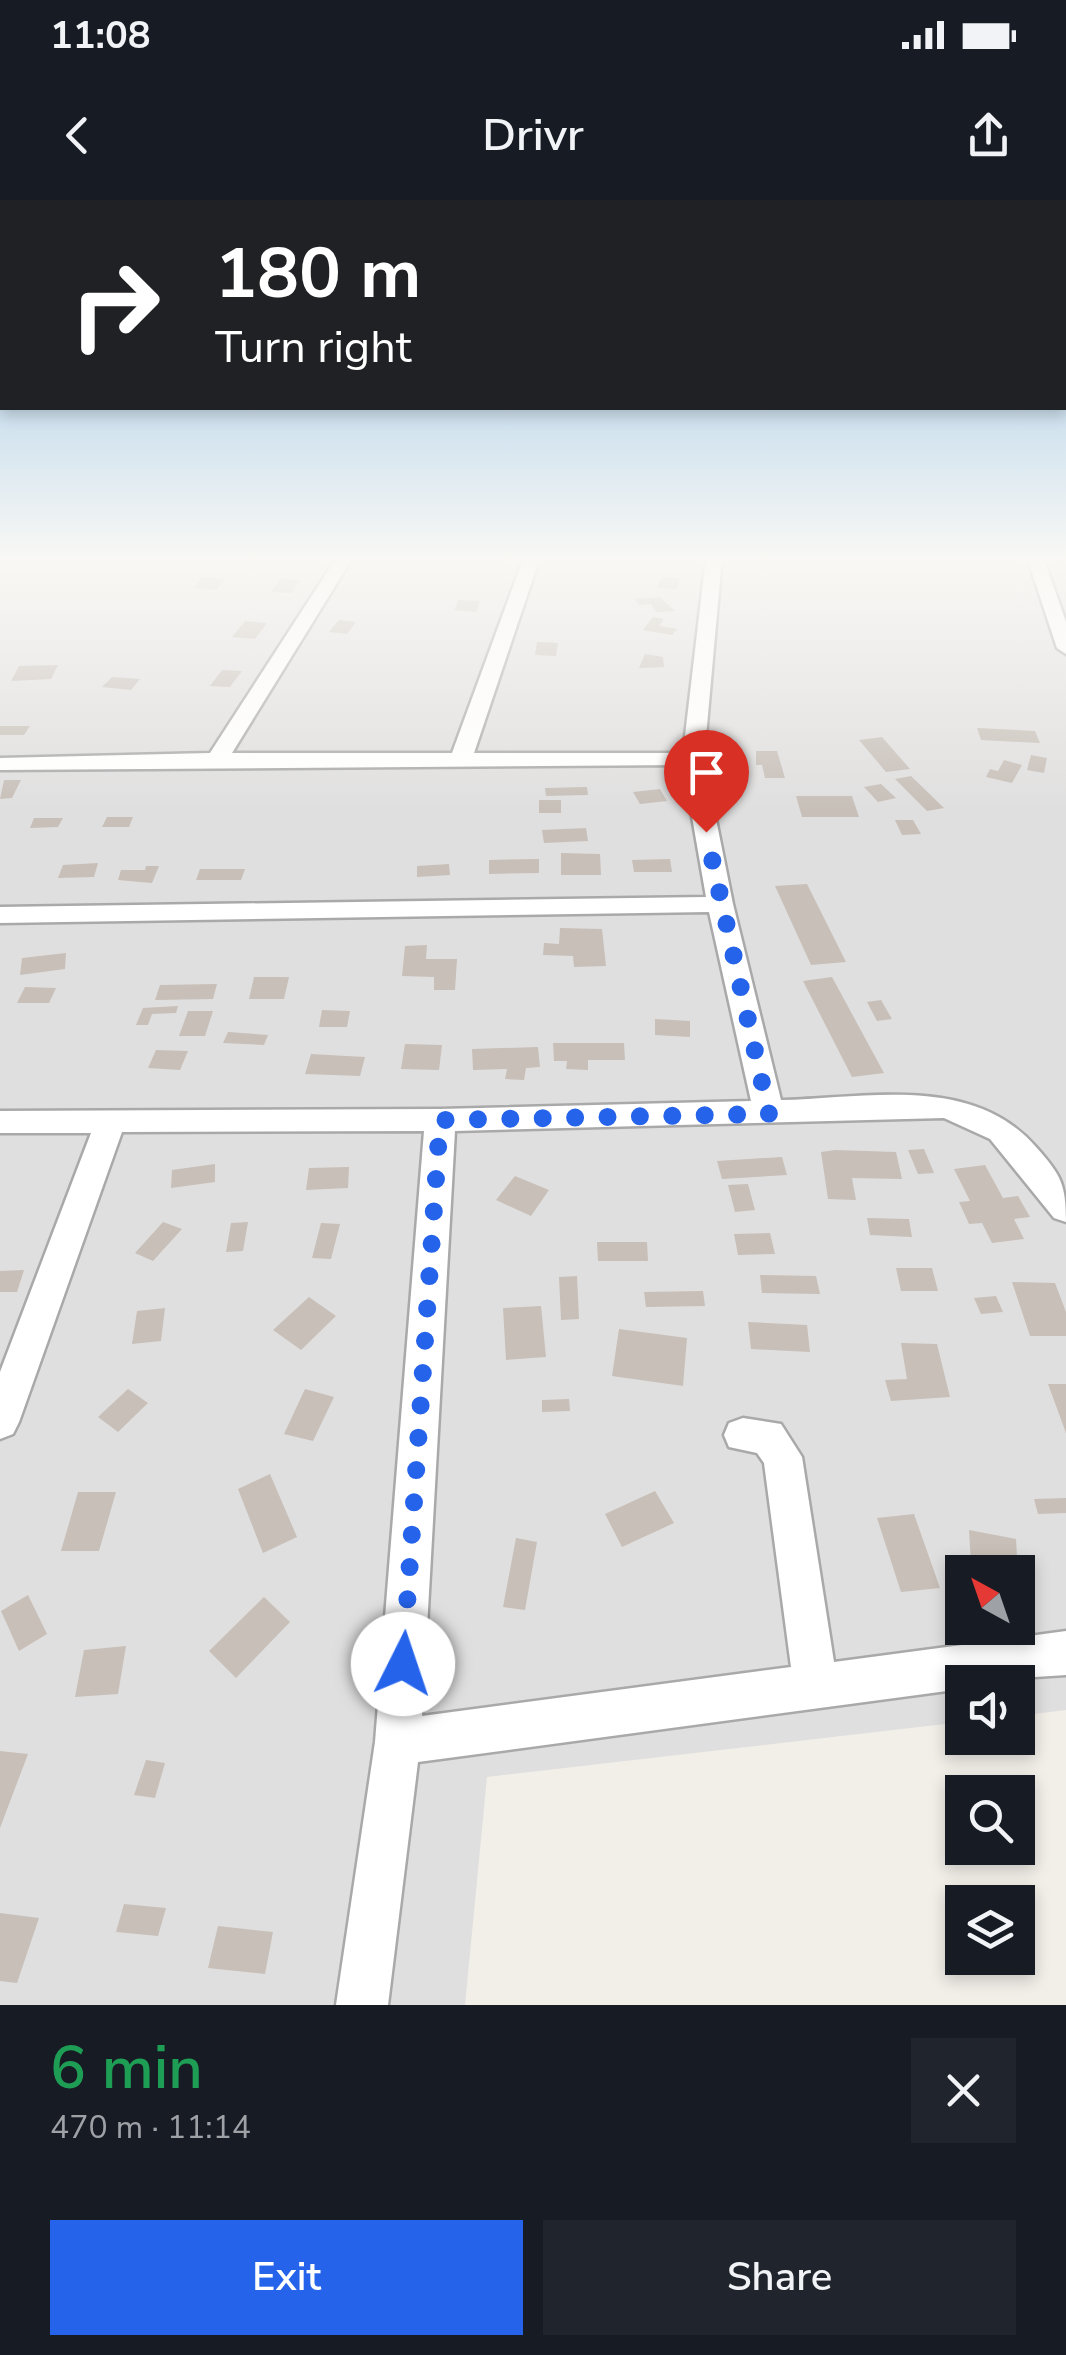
<!DOCTYPE html>
<html lang="en">
<head>
<meta charset="utf-8">
<style>
  body { margin:0; font-family:"Nunito Sans",sans-serif; background:#20242c; color:#f1f3f6; height:100vh; display:flex; flex-direction:column; font-size:38px; white-space:nowrap }
  * { box-sizing:border-box; margin:0 }
  p { font-size:32px; color:#9ea1a6 }
  .icon { flex:none; width:55px; height:55px; fill:none; stroke:currentColor; stroke-width:2; stroke-linecap:round; stroke-linejoin:round }
  .map { position:relative; height:1805px; overflow:hidden }
  .panel { display:flex; flex-direction:column; background:#171b24; flex:1 }
  .panel>* { flex:none }
  .hud { position:absolute; left:0px; top:0px; width:1068px; height:210px; box-shadow:0 5px 15px #0003; background:#202124; color:#fff; overflow:hidden }
  .needle { width:65px; rotate:320deg }
  .buttons { position:absolute; left:945px; top:1355px; display:grid; gap:20px }
  .buttons a { display:grid; place-items:center; width:90px; height:90px; border-radius:0px; background:#171b24; box-shadow:0 5px 15px #0003; font-size:50px }
  .pin { position:absolute; display:grid; place-items:center; width:85px; height:85px; color:#fff; margin:-102px -42px; border-radius:50% 50% 50% 0; rotate:-45deg; box-shadow:0 0 10px #0007 }
  .pin .icon { rotate:45deg }
  .me { position:absolute; width:110px; margin:-55px; rotate:4deg; stroke-linejoin:round; filter:drop-shadow(0 0 8px #0008) }
  .turn { display:flex; align-items:center; gap:35px; height:210px; padding:0 50px; font-size:45px }
  .turn .icon { width:130px; height:130px; stroke-width:2.5 }
  .turn b { display:block; font-size:70px; line-height:85px }
  .round { display:grid; place-items:center; flex:none; width:105px; height:105px; border-radius:0px; background:#20242c }
  .head { display:flex; align-items:center; justify-content:space-between; height:170px; padding:0 50px }
  h1 { font-size:60px; font-weight:600; line-height:75px; color:#1e9e55 }
  .primary-button { display:flex; gap:20px; margin-top:auto; padding:20px 50px }
  .primary-button a { flex:1; height:115px; border-radius:0px; background:#2563eb; color:#fff; font-size:40px; font-weight:600; line-height:115px; text-align:center }
  .primary-button a+a { background:#20242c; color:#f1f3f6 }
  .status { display:flex; justify-content:space-between; align-items:center; height:70px; padding:0 50px; background:#171b24; direction:ltr }
  .status svg { height:28px; fill:currentColor }
  header { display:flex; justify-content:space-between; align-items:center; height:130px; padding:0 50px; background:#171b24; font-size:45px; font-weight:600 }
  .map>svg:first-child { display:block }
  .residential { fill:#e0dfdf; fill-rule:evenodd }
  .building { fill:#c7bfb8 }
  .lines { fill:none; stroke-linecap:round; stroke-linejoin:round }
  .minor-casing { stroke:#a9a9a9; stroke-width:5 }
  .minor { fill:#fff; fill-rule:evenodd }
  .route { stroke:#2563eb; stroke-width:18; stroke-dasharray:0 32.4 }
</style>
</head>
<body>
<div class="status"><b>11:08</b><svg viewBox="0 0 49 12"><path d="M0 12V9h3v3zM5 12V6h3v6zM10 12V3h3v9zM15 12V0h3v12zM26 1h20v11H26zM47 4h2v5h-2z"/></svg></div>
<header><svg class="icon" aria-label="back" viewBox="0 0 24 24"><path d="M15 5l-7 7 7 7"/></svg>Drivr<svg class="icon" aria-label="share" viewBox="0 0 24 24"><path d="M12 15V3M7 8l5-5 5 5M5 13v7h14v-7"/></svg></header>
<div class="map">
<svg width="1066" height="1805" viewBox="0 0 1066 1805">
  <rect width="100%" height="100%" fill="#f2efe9"/>
  <path class="residential" d="M0,357H1066V1510L1018,1516V1482H962V1522L487,1577L465,1805H0ZM962,1372H1018V1428H962Z"/>
  <path class="building" d="M203,377L226,379L216,390L193,388Z
    M661,377L680,378L677,389L657,388Z
    M281,379L301,380L291,393L271,392Z
    M660,397L675,411L656,412L651,404L639,405L635,399Z
    M459,400L480,401L476,412L454,410Z
    M653,417L664,419L659,426L677,429L672,435L643,430Z
    M339,420L356,422L347,434L329,432Z
    M245,421L267,423L255,439L232,437Z
    M537,442L558,443L556,456L535,455Z
    M645,454L663,457L664,467L639,468Z
    M58,465L51,479L11,481L19,466Z
    M222,470L242,471L230,487L210,486Z
    M112,477L140,479L131,490L102,487Z
    M0,526H30L24,535H0Z
    M977,528L1035,531L1040,543L981,540Z
    M882,537L910,569L886,572L859,540Z
    M756,551H777L785,578H765L762,565H756Z
    M1031,555L1047,558L1044,573L1027,570Z
    M1004,560L1022,565L1012,583L986,577L990,569L998,571Z
    M911,576L944,608L927,611L895,579Z
    M4,580H21L12,598L0,599Z
    M881,584L896,598L878,602L864,587Z
    M587,587L588,595L546,596L545,588Z
    M660,589L667,601L640,604L633,592Z
    M796,596H852L859,617H802Z
    M539,600H561V613H539Z
    M107,617H133L129,627H102Z
    M34,618H63L58,627L30,628Z
    M895,620H913L921,634L902,635Z
    M586,628L588,641L544,643L542,630Z
    M561,653L600,654L601,675H561Z
    M539,659V673L489,674V660Z
    M670,659L672,672H634L632,660Z
    M98,663L94,677L58,678L63,665Z
    M449,664L450,675L417,677V666Z
    M146,666H159L152,683L118,680L121,670H145Z
    M200,669H245L241,680H196Z
    M807,684L846,762L811,765L775,686Z
    M560,728L602,729L606,766L574,767L573,756L543,755L544,743L559,744Z
    M427,745L426,759H457L455,790H434V777L402,776L405,746Z
    M66,753L65,769L20,775L22,758Z
    M254,777H289L284,799H249Z
    M832,777L884,873L852,877L803,781Z
    M217,784L213,799L155,800L160,785Z
    M25,787L56,788L49,803H17Z
    M881,800L892,819L877,821L867,802Z
    M178,806L176,813L152,814L148,825H136L143,808Z
    M322,810L350,811L347,827H319Z
    M188,811H213L205,836H179Z
    M655,819L690,821V837L655,835Z
    M228,832L268,835L264,845L223,843Z
    M553,843H624L625,860H588V870L566,869L567,861H554Z
    M405,844L442,845L439,870L401,869Z
    M538,847L540,867L526,868L524,880L505,879L507,869L473,870L472,849Z
    M156,850L188,851L180,870L148,868Z
    M311,854L365,857L360,876L305,874Z
    M924,949L934,973L918,974L908,950Z
    M835,950L896,952L902,979L852,978L856,1000L828,999L821,952Z
    M782,957L787,975L722,979L717,961Z
    M215,964V982L171,988L172,970Z
    M985,965L1003,998L1018,996L1030,1017L1014,1019L1024,1039L992,1043L982,1023L969,1024L959,1002L970,1001L954,969Z
    M349,967L348,988L306,990L309,968Z
    M515,976L549,990L531,1016L496,1000Z
    M748,984L755,1010L735,1012L728,985Z
    M867,1018L909,1019L912,1037L870,1035Z
    M163,1022L182,1029L153,1061L135,1053Z
    M248,1022L243,1051L226,1052L231,1023Z
    M321,1023L340,1024L331,1059L312,1058Z
    M770,1033L775,1054L738,1055L734,1034Z
    M597,1042H647L648,1061H598Z
    M896,1068H932L938,1091H901Z
    M24,1070L17,1092H0V1071Z
    M760,1075L816,1076L820,1094L762,1093Z
    M577,1076L579,1119L561,1120L559,1077Z
    M1012,1082L1055,1083L1066,1112V1136H1030Z
    M703,1091L705,1106L646,1107L644,1092Z
    M996,1096L1003,1112L981,1114L974,1098Z
    M309,1097L336,1116L301,1150L273,1130Z
    M541,1106L546,1157L506,1160L503,1108Z
    M165,1108L161,1141L132,1144L137,1111Z
    M748,1122L807,1125L810,1152L751,1149Z
    M619,1129L687,1138L683,1186L612,1176Z
    M901,1143L937,1144L950,1197L891,1201L885,1180L907,1179Z
    M1048,1184H1066V1233Z
    M128,1189L148,1203L118,1232L98,1217Z
    M305,1189L334,1197L313,1241L284,1234Z
    M569,1199L570,1211L542,1212V1200Z
    M270,1274L297,1337L263,1353L238,1289Z
    M655,1291L674,1323L622,1347L605,1314Z
    M78,1292H116L99,1351H61Z
    M1066,1298V1313L1038,1314L1034,1299Z
    M914,1314L940,1388L901,1392L877,1318Z
    M969,1330L1016,1339L1018,1373L971,1364Z
    M516,1338L537,1342L525,1410L503,1407Z
    M28,1395L47,1434L19,1451L1,1411Z
    M264,1397L290,1422L236,1478L209,1451Z
    M126,1446L118,1494L75,1497L84,1450Z
    M0,1551L28,1554L0,1628Z
    M146,1560L165,1563L155,1598L134,1595Z
    M124,1704L166,1708L158,1736L116,1732Z
    M0,1713L39,1718L17,1783L0,1781Z
    M218,1726L273,1732L265,1774L208,1768Z"/>
  <g class="lines">
    <defs>
      <path id="minor" d="M337,357H353L232,553H452L524,357H540L474,553H683L706,357H722L704,559L733,704L781,900C867,898 973,874 1036,947C1061,975 1066,984 1066,1022L1054,1018L990,939L944,918L455,931L422,1516L791,1467L764,1263L757,1253L729,1247L724,1235L729,1223L743,1218L781,1224L802,1257L834,1462L1066,1431V1475L962,1482V1489L418,1562L388,1805H336L375,1542L424,931L122,932L19,1222L13,1234L0,1239V1172L91,933H0V911L440,909L751,901L709,712L0,723V707L706,697L683,565L0,570V558L210,553Z
        M1027,357H1043L1066,422V454L1057,448Z"/>
    </defs>
    <use href="#minor" class="minor-casing"/>
    <use href="#minor" class="minor"/>
  </g>
  <linearGradient id="sky" x2="0" y2="1"><stop stop-color="#8fc0e4"/><stop offset="0.59" stop-color="#f9f8f5"/><stop offset="1" stop-color="#f9f8f5" stop-opacity="0"/></linearGradient>
  <rect width="1066" height="610" fill="url(#sky)"/>
  <g class="lines">
    <path class="route" d="M403,1464L440,920L769,914L706,632"/>
  </g>
</svg>
<div class="buttons">
<a><svg class="needle" viewBox="-14 -14 28 28"><path d="M0-13l5 13h-10z" fill="#e53935"/><path d="M0 13l5-13h-10z" fill="#9ea1a6"/></svg></a>
<a><svg class="icon" aria-label="sound" viewBox="0 0 24 24"><path d="M4 9h4l5-4v14l-5-4H4zM17 9q2 3 0 6"/></svg></a>
<a><svg class="icon" aria-label="search" viewBox="0 0 24 24"><circle cx="10" cy="10" r="6"/><path d="M15 15l6 6"/></svg></a>
<a><svg class="icon" aria-label="layers" viewBox="0 0 24 24"><path d="M12 4l9 5-9 5-9-5zM3 14l9 5 9-5"/></svg></a>
</div>
<div class="pin" style="left:706px;top:632px;background:#d93025"><svg class="icon" aria-label="arrive" viewBox="0 0 24 24"><path d="M6 21V4h12l-3 4 3 4H6"/></svg></div>
<svg class="me" style="left:403px;top:1464px" viewBox="-20 -20 40 40"><circle r="19" fill="#fff"/><path d="M0-13L10 11 0 6-10 11z" fill="#2563eb"/></svg>
<div class="hud">
<div class="turn"><svg class="icon" aria-label="right" viewBox="0 0 24 24"><path d="M7 20v-9h11M14 6l5 5-5 5"/></svg><div><b>180 m</b>Turn right</div></div>
</div>
</div>
<section class="panel">
<div class="head"><div><h1>6 min</h1><p>470 m · 11:14</p></div><a class="round"><svg class="icon" aria-label="close" viewBox="0 0 24 24"><path d="M6 6l12 12M18 6L6 18"/></svg></a></div>
<div class="primary-button"><a>Exit</a><a>Share</a></div>
</section>
</body>
</html>
